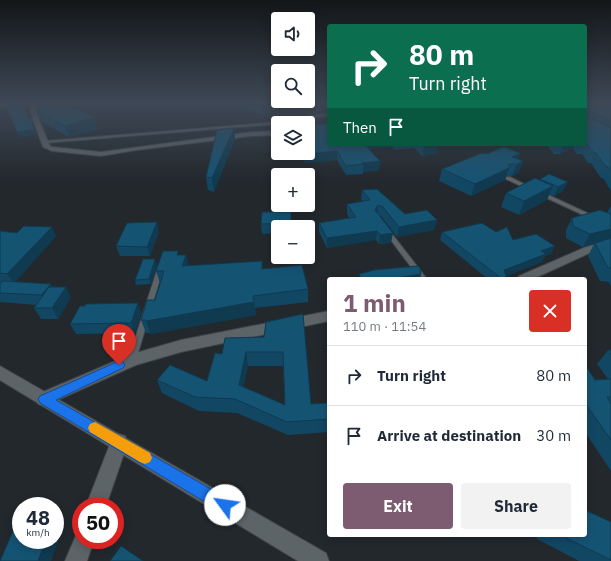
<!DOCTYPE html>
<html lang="en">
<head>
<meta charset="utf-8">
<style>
  body { margin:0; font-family:"IBM Plex Sans",sans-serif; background:#f2f2f3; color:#1f2937; height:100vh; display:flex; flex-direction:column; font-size:15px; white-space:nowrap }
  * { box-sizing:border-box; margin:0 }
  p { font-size:13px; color:#747a83 }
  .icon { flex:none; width:22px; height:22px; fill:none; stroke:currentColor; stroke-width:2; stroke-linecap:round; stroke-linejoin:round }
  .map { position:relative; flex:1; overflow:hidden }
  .panel { position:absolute; left:327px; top:277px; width:260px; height:260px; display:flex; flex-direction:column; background:#fff; border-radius:4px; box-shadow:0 2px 10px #0003 }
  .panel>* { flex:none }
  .top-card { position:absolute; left:327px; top:24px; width:260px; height:122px; border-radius:4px; box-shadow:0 2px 10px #0003; background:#0b6e4f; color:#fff; overflow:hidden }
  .controls { position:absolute; left:271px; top:12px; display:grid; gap:8px }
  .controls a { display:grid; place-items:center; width:44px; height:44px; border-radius:4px; background:#fff; box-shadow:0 2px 10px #0003; font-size:20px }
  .speed { position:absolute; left:12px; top:497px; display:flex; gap:8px; font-size:20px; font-weight:700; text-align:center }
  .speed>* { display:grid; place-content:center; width:52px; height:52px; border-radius:50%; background:#fff; box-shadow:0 2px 10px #0003; line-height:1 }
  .speed small { font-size:10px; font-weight:400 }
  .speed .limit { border:6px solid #d22; background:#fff; color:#111 }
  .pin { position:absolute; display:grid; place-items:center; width:34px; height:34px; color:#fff; margin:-41px -17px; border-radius:50% 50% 50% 0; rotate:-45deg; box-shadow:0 0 4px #0007 }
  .pin .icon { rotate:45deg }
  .me { position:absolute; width:44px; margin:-22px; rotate:301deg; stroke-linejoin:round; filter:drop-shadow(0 0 3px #0008) }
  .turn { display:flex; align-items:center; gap:14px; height:84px; padding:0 16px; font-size:18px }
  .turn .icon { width:52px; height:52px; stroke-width:2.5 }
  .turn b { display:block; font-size:28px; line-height:34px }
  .then { display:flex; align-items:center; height:38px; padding:0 16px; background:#0003; gap:8px; font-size:15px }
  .round { display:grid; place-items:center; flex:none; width:42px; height:42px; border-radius:4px; background:#f2f2f3 }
  .overview { display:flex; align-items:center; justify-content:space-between; height:68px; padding:0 16px }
  h1 { font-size:24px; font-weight:800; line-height:30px; color:#7d5c71 }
  .cta { display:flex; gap:8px; margin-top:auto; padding:8px 16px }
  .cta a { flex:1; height:46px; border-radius:4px; background:#7d5c71; color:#fff; font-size:16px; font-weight:800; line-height:46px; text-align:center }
  .cta a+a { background:#f2f2f3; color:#1f2937 }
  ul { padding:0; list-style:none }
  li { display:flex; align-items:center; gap:12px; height:60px; padding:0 16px; border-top:1px solid #e0e1e3 }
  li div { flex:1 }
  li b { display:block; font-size:15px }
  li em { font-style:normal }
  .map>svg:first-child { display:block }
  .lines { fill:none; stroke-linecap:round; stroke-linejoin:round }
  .lane-casing { stroke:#3f4448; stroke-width:2 }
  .street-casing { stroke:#3f4448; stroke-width:2 }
  .secondary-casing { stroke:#3f4448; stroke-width:2 }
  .lane { fill:#5d6468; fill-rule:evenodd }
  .street { fill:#5d6468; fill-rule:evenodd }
  .secondary { fill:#5d6468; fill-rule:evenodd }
  .wall { fill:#124763; fill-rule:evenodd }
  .shaded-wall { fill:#0f3a50 }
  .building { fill:#155373; stroke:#0f3a50; fill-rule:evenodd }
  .route { fill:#1a73e8; stroke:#114b97 }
  .slow { fill:#f59e0b }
</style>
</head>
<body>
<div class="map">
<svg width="611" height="561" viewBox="0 0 611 561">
  <rect width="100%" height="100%" fill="#22282c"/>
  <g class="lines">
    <defs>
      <path id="lane" d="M329,114V116L313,117L285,123H278V124L45,143L43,142L45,141L278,122L313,115Z
        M506,177H510L534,189L531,191L529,190L506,179Z
        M540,191L611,224V228L538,194V192Z
        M387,229L389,230L427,279H420L384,231Z
        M158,267H162L163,269L136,360L135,362L132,363L129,362L128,360Z"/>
      <path id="street" d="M0,103H35L39,120L50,146L53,147L101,152L251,132L278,131V135L251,136L137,150L101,156L52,151L43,147L33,120L29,104L0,107Z
        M611,240V246L594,251L533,279H517L519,276L586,247Z
        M329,311V321L181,352L136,365L44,406L38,404L36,399L38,394L132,354L181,340Z
        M119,434L125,436L128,442L106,506H86L113,436Z
        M81,531V540H94L87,561H65L77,533Z"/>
      <path id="secondary" d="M0,366L326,553L329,561H298L0,380Z"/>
    </defs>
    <use href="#lane" class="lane-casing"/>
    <use href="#street" class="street-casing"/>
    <use href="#secondary" class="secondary-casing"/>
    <use href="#lane" class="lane"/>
    <use href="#street" class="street"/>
    <use href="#secondary" class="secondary"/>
  </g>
  <path class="wall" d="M229,103H283V106L262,114Z
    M585,103H611V191L603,178H601L591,163H588L582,154H576L573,148L560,154H554L546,144H585Z
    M36,110L98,129L69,137L42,122Z
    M234,128L235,139L214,192L208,190L206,177Z
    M329,144H437L436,153L422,156L414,148L394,150L392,147L369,149L380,161L379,170L363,172V174L346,175L337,160L305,163L300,153H308Z
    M520,153L518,159L519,173L512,176H506L505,180L471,196L439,181L442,169L486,154Z
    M540,179L568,182L563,191L554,196L549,194L547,200L519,215L501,207L506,193L540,181Z
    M362,190L405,214L437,220L434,230L397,237L381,216H380L391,243L379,244L376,240L327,248L319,232V223L349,218L347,213V204L363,202L361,199Z
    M610,207H611V286L609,282H610L600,281L588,256L594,244L583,247L566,238V230L572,218L607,213Z
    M291,212V227H278V233L262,234L261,224Z
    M0,231L17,233L56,236L15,282L53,287L71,297L58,319H41L34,308L37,305L0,302V284L1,283H0Z
    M159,232L150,256H120L116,246Z
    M442,232H496L513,240L551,254L545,256L542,262L506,276L507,279H488L440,240Z
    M179,255H186L189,266L262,261V269L308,289V302L255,308L256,315L151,334L150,333H146L141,320L155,300L160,283L156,271Z
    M157,264L151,284L136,285L135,280Z
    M138,303L141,313L135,333L76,334L70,324L85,306Z
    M266,322L311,404L329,403V432L288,435L237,413L199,411L162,393L157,380L207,381L222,354L264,337ZM248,366H283L285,405L243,387Z
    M608,350H611V471L585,432V366L595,380L608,379L597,364Z
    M611,522V561H579L537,539V535H585Z"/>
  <path class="shaded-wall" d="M261,103H283V106L262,114Z
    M94,117L98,129L69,137L65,126Z
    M31,119L37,134L19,138L17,132Z
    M234,128L235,139L214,192L212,178Z
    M361,144H393L392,147L361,150Z
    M564,144H575L573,148L560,154Z
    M438,145L436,153L422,156L424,147Z
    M337,151V160L305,163V154Z
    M520,153L516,164L512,157Z
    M380,161L379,170L363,172L364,164L362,163Z
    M523,161L519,173L512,176L517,164Z
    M509,168L505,180L471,196L475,184Z
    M568,182L563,191L554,196L558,187Z
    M553,186L547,200L519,215L524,201Z
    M378,205L377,215L375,210Z
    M437,220L434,230L397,237L399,227Z
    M157,222L159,232L150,256L147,247Z
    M52,227L56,236L14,284L7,274Z
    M611,229V239L583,247L590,234Z
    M377,231L376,240L327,248V238Z
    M393,233L391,243L379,244L380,235Z
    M555,246L551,254L545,256L542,262L500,279L504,270L541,251Z
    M186,255L189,267L182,266Z
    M155,259L157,264L151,284L149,279Z
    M421,274L420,279H391Z
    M51,284L56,294L47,306L41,295Z
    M66,287L71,297L58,319L52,308Z
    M254,302L256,315L151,334L146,321Z
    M138,303L141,313L135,333L131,323Z
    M246,352L248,366L241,399L239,385Z
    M55,521L63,528L51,561H38L46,540H55Z"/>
  <path class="building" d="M5,103H21L28,118L31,119L34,129L17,132Z
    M63,103L94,117L65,126L37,111L36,110Z
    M585,103H611V121L590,111L588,112V117L611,128V171L608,167H606L596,153L593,152L587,144H585Z
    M329,124V144H364L380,161L362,163L364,164L346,166L337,151L305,154V153H308V125Z
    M234,128L212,178L206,177L217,130Z
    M421,144H437L438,145L424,147Z
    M504,147L520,153L512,157L523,161L517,164H509V168L475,184L442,169L482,153L486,154Z
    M549,174L568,182L558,187L540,179Z
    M535,178L553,186L524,201L506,193Z
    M377,189L405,214L427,210L437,220L399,227L383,207L378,205L375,210L393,233L380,235L377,231L327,238L319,223L356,217L347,204L370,200L362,190Z
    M600,210L611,214V229L590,234L573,226L572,218Z
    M262,212H291V223L261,224Z
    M157,222L147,247L116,246L127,223Z
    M482,223L496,232L507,227L513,240L536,234L555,246L541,251L546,254L504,270L507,279H502L442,232Z
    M24,226L52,227L7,274L0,273V231L17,233Z
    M611,238V268H608L595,243Z
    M163,251H178L177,255H186L182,266L262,261V269L302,265L308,289L253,296L254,302L146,321V320H141L147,300H155L164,271H156Z
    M143,259H155L149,279L135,280Z
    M418,266L420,268L421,274L391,279H361L359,274L374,270Z
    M3,281L51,284L41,295L0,293V284Z
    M49,287H66L52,308H34Z
    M138,303L131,323L70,324L80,306H85L86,304Z
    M303,314L311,404L329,403V419L287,422L235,399L195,397L157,380L170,365L207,381L215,353L222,354L225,338L264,337L266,322ZM246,352H283L285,405L239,385Z
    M608,350H611V355Z
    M585,366H586L595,380L611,379V397H607L611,404V440L587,406H585Z
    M585,510L611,522V560L560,535H585Z
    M17,522H21V540H46L38,561H0Z
    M121,546L143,561H110Z"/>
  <linearGradient id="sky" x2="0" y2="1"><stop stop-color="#131618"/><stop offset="0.57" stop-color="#3e4856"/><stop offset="1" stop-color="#3e4856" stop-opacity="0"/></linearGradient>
  <rect width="611" height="181" fill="url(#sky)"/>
  <path class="route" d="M119,361L123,362L125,365L123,368L56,400L230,500L232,505L230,511L225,513L220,511L40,403L38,399L40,396Z"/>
  <path class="slow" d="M95,422L150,453L152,458L150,462L145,464L140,462L90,432L88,428L90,424Z"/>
</svg>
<div class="controls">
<a><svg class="icon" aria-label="sound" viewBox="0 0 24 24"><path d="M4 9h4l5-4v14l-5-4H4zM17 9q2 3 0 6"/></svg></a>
<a><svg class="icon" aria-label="search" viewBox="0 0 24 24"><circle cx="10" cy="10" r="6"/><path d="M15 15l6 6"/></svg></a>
<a><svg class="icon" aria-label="layers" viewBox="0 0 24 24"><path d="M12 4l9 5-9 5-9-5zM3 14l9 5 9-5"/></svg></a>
<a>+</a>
<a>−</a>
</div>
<div class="speed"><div>48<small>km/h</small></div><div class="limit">50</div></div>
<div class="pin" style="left:119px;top:365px;background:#d93025"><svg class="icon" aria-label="arrive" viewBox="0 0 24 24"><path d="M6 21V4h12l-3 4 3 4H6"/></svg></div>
<svg class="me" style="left:225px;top:505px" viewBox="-20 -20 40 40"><circle r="19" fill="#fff"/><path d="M0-13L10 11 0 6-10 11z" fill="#1a73e8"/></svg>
<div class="top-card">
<div class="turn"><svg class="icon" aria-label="right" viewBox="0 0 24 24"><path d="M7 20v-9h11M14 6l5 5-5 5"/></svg><div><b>80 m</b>Turn right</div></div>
<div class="then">Then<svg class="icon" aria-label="arrive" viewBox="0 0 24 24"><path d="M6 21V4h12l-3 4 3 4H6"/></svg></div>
</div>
<section class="panel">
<div class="overview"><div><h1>1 min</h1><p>110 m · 11:54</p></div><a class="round" style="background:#d93025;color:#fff"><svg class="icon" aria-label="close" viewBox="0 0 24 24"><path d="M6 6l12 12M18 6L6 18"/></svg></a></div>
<ul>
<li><svg class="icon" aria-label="right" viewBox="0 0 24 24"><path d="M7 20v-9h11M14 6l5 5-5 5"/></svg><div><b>Turn right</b></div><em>80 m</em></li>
<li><svg class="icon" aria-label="arrive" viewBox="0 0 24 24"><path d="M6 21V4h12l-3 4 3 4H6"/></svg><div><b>Arrive at destination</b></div><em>30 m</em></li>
</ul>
<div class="cta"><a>Exit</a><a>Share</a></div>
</section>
</div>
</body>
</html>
